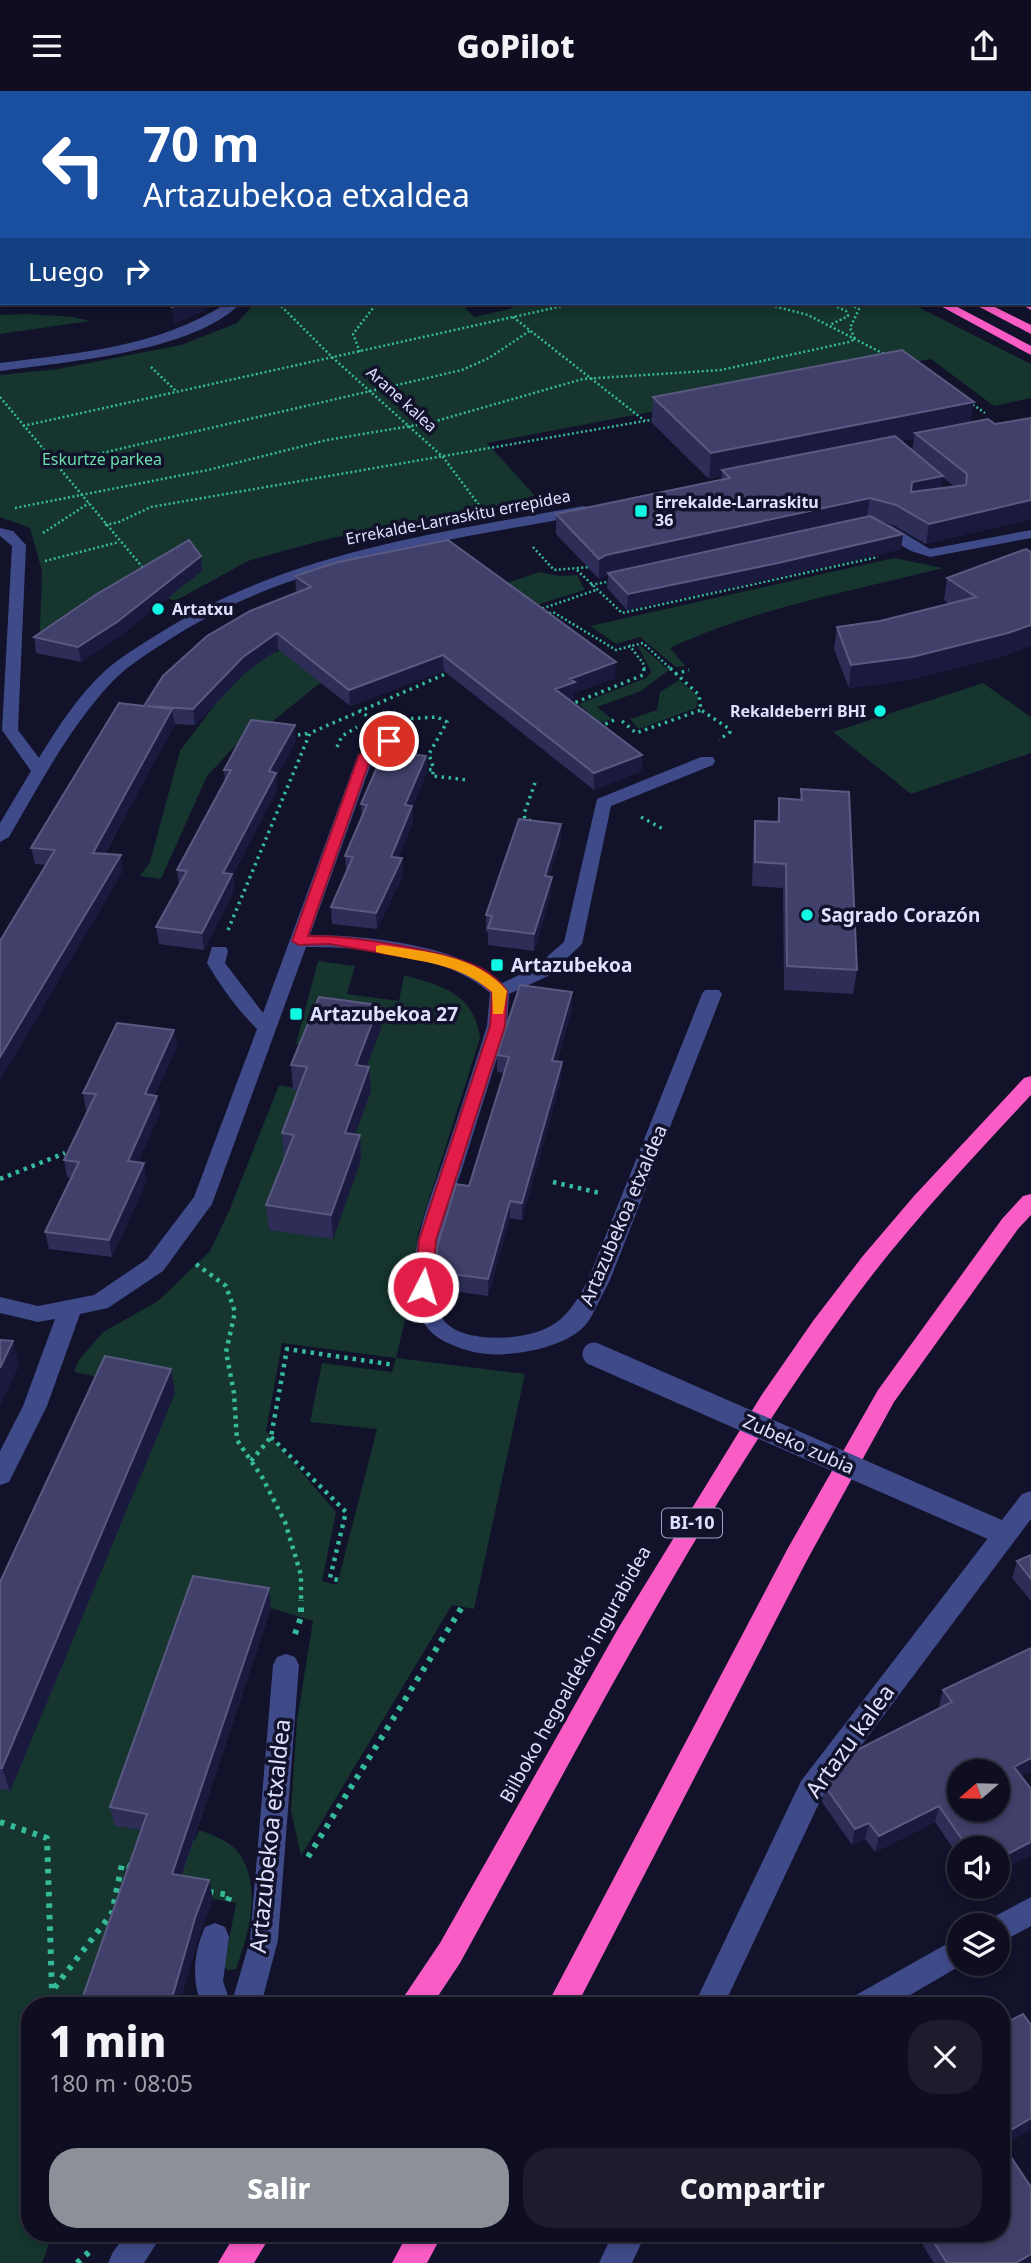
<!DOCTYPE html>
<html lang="es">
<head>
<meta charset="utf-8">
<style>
  body { margin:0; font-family:"Noto Sans",sans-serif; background:#1c1c2d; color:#f1f3f6; height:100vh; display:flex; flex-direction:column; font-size:26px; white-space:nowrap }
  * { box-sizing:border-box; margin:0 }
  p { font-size:23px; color:#9b9ca5 }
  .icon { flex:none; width:38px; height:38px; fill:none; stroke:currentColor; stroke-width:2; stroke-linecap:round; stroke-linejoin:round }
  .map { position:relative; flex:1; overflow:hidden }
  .details { position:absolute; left:21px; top:1906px; width:989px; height:245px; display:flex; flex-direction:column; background:#0e0e20; border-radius:28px; box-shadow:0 4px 10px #0003,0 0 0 2px #2e2e3e }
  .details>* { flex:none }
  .banner { position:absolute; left:0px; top:0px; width:1032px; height:214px; box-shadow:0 4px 10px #0003,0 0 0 2px #2e2e3e; background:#1a4fa0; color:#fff; overflow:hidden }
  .needle { width:46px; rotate:250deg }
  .fabs { position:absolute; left:947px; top:1668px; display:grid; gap:14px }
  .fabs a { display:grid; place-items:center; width:63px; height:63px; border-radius:50%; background:#0e0e20; box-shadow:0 4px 10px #0003,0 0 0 2px #2e2e3e; font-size:35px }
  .pin { position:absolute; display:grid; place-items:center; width:60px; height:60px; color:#fff; margin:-30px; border:4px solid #fff; border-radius:50%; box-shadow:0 2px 7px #0007 }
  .me { position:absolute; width:77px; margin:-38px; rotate:5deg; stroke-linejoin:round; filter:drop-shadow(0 0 5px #0008) }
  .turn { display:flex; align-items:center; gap:24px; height:147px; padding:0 28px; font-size:32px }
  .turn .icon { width:91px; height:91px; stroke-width:2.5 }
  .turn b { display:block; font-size:49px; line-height:60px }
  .then { display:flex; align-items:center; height:66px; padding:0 28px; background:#0003; gap:14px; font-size:26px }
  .round { display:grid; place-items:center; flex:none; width:74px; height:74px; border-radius:28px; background:#1c1c2d }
  .headline { display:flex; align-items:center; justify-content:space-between; height:119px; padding:0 28px }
  h1 { font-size:42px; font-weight:800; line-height:52px }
  .primary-button { display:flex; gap:14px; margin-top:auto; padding:14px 28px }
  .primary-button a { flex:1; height:80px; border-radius:28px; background:#8c9099; color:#fff; font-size:28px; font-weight:800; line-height:80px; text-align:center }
  .primary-button a+a { background:#1c1c2d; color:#f1f3f6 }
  header { display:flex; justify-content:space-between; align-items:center; height:91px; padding:0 28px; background:#0e0e20; font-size:32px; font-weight:800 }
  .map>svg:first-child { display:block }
  .green { fill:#15352e; fill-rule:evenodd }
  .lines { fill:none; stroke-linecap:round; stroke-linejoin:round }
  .path-far3 { stroke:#35bb9a; stroke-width:2.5; stroke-dasharray:2 2.5; stroke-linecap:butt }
  .path-far2 { stroke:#35bb9a; stroke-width:3.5; stroke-dasharray:2.5 4.5; stroke-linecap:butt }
  .path-far1 { stroke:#35bb9a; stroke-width:4.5; stroke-dasharray:3.5 5; stroke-linecap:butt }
  .path { stroke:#35bb9a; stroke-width:6; stroke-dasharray:4.5 7; stroke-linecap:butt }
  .minor { fill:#3f4a89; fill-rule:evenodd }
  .highway { fill:#fa5cc5; fill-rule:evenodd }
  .minor-bridge { stroke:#3f4a89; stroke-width:23 }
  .highway-bridge { stroke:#fa5cc5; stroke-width:11 }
  .wall { fill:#2d2d58; fill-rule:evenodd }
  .shaded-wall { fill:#1a1a3f }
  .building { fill:#40406a; stroke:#595981; stroke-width:2; fill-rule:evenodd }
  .route { fill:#e11d48; stroke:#92132f; stroke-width:2 }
  .slow { fill:#f59e0b }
  .poi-dot { fill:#10f8e4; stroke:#12122b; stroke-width:2.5 }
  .labels { text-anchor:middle; stroke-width:7; stroke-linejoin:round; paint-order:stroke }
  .far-street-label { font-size:16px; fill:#dde0fe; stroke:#12122b }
  .far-park-label { font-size:16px; fill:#6adeab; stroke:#12122b }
  .far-poi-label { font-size:16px; font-weight:bold; fill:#dde0fe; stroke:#12122b; text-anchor:start }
  .shield { fill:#12122b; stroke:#a0a2bf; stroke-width:2 }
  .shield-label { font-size:18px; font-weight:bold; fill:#dde0fe }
  .poi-label { font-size:19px; font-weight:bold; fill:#dde0fe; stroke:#12122b; text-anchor:start }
  .street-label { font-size:19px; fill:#dde0fe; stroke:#12122b }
  .near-street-label { font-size:23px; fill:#dde0fe; stroke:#12122b }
</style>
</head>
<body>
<header><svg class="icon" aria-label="menu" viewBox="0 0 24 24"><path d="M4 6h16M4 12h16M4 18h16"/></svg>GoPilot<svg class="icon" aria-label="share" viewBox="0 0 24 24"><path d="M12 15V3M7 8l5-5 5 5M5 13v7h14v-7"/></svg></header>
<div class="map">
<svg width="1031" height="2172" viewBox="0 0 1031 2172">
  <rect width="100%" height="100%" fill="#12122b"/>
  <path class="green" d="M759,0H1031V163V2Z
    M255,212H488L465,217L474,226L510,218L522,212H910L1031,273V307L994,315L931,268L487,352L537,407L323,449L248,470L175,510L139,494L67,540L39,563L42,480L30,437L0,426V284L58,278L181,254L237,232Z
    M27,223L73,226L90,230L0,243V224Z
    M894,467L943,477C852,500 756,517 670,557L685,575L676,576L640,546L616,553L590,535Z
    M539,481L560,485L577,484L585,499C496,524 413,566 326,596L320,592L273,630L247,642L207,685L161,788L140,785L150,771L180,660L216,612L245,582L266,566L310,544L443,514Z
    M638,555H641L669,579L641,600L597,616L612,628L600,632L579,613L646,587L651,581Z
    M679,589L698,605L696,617L639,638L630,628L657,619L660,601Z
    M983,592L1031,626V662L911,703L833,641Z
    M318,870L355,875L347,903L399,910L404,884C442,895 474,902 480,947L418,1143L411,1203L396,1267L525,1283L474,1518L452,1514L301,1765L291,1720L297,1629L313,1530L271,1517L115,1734L195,1749L199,1739C213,1744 233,1751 241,1765C262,1801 248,1843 236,1878L227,1879L224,1875L236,1812L133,1794L92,1914H30V2142H53L42,2172H0V1698L10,1700L175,1302L74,1281L79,1269L103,1241L158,1210L210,1160L229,1120L279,994L310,1000L284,1065L297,1068L333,1148L361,1069L310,956L296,953ZM282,1252L396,1267L392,1281L322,1272L310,1331L377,1338L337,1494L322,1490L336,1421L266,1340Z"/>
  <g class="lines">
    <path class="path-far3" d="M278,212L333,267L443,366L479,414
      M762,212L808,224L886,264
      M829,212L846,220L848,225L830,234
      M513,226L645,330
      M360,261L353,243L377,212
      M151,276L177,301
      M0,306L144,478
      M969,311L985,322
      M23,335L576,212
      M54,373L462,279L489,267L531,239
      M15,417L208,379L327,349L429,332L583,288L721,279L849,251L855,248L850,237L859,218L847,212
      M105,434L119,431L151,416L656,328
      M43,442L89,412
      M533,456L554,479L590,476
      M45,470L119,451
      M577,479L622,522L878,466
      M591,494L606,491
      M538,519L596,499
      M545,524L553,521L616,559L643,552L672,579
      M629,554L643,572L645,579"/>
    <path class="path-far2" d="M670,577L699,604L701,619L728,637L730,641L719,649
      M675,583L689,579
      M569,614L643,584L644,577
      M359,619L375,631
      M404,628L437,626L447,631L429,663L434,679
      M622,630L636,642L701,619
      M599,636L614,629
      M291,645L310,642
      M337,656L342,645L357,636
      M422,678L434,679L432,685L468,689
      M641,726L665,739
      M531,730L525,728L524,723L536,689
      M228,839L310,642L450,581"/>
    <path class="path-far1" d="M0,1088L65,1062
      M553,1091L600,1102
      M196,1173L226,1195L235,1221L226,1261L234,1302L237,1349L262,1386L285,1431L301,1484V1511
      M271,1346L346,1421L330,1487L338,1489
      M251,1370L271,1346L287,1258L394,1274"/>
    <path class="path" d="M295,1543L301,1526V1509
      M0,1731L47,1747L52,1900L112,1822L122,1773L134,1777
      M308,1766L462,1516
      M209,1801L230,1804L226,1815
      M77,2172L89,2161"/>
    <path class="minor" d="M227,212H241C193,261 66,271 0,280V272C79,262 159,256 227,212Z
      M583,415L588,416V422C549,432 508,437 468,445C366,465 264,489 175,545C153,559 129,573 111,592C69,637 40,693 9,746L0,751V732L31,680L2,639L12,455L0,445V437L13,440L26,454L18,639L39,667C58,636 79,603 106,579C123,564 144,552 163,540C289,461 439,442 583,415Z
      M878,431L890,434L930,458L1031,439V447L930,466L911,460L873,438V432Z
      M389,646L397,651L373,667L310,844C366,844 459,854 502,892L534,877L564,851L597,708L701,666H713L715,670L713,674L611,715L582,853L548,885L509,903L507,935C492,983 477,1030 462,1078C454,1101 444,1125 439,1149C434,1171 431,1201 440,1223C450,1247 491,1248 512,1246C556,1241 569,1225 588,1189L702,903L705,899H719L722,903L610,1189L591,1226C577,1252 534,1261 506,1263C487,1265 468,1261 450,1253C380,1223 427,1119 444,1067C459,1023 473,979 487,935L490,902C447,863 363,856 306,856L212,1113L163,1180L108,1217L80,1223L47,1315L9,1391L0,1394V1360L23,1315L55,1228L38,1231L0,1222V1206L38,1215L94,1204L147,1168L194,1106L257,938C237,918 221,896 207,872L212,856H226L228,860L225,872L263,922L358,664Z
      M1031,1400V1428L821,1708L724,1914H694L801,1690L1022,1403Z
      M286,1563L295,1566L299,1574L278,1849L261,1914H231L250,1849L273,1574L277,1566Z
      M1031,1806V1835L998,1853V1834H986L988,1829Z
      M215,1832L225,1836L229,1846L223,1890L231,1914H201C192,1888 193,1863 205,1836Z
      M959,1846V1872H965L893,1914H851L856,1904Z
      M127,2142H163L144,2172H108L113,2161Z
      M613,2142H646L632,2172H599Z"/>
    <path class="highway" d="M43,0H69L70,2H44Z
      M163,0H192L193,2H164Z
      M315,0H388L389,2H316Z
      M484,0H528L483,2Z
      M546,0H556V2H546Z
      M589,0H599L600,2H590Z
      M620,0H630L631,2H621Z
      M1031,210V219L1019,212H1031Z
      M935,212H950L1031,255V264Z
      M972,212H987L1031,234V243Z
      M1031,985V1004C969,1071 905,1138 851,1212C700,1418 583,1649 460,1872L432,1914H400L405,1904L440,1852L619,1536L761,1305L813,1230L862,1166L914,1105L1024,987Z
      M1031,1103V1124L1018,1138L894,1311L806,1471L577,1914H547L788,1457L878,1299L1002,1128L1023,1105Z
      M236,2142H272L254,2172H218Z
      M408,2142H443L427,2172H392Z"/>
    <path class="minor-bridge" d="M594,1263L1005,1443"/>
    <path class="highway-bridge" d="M642,2L659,0"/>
  </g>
  <path class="wall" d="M0,116H2V197L0,196Z
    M653,306L995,333L1031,327V428L926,453L893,434L879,430L903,443L901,458L777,487L627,519L607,497L608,484L599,488L556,443V423L721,389L722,385L709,388L652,332ZM914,347L912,360L901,350ZM943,386L946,389L954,395L941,397Z
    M1026,458L1004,565L909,589L849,597L834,558L837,536L880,530L949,513L944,509L947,487Z
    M201,465L202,480L119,546L81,571L36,562L34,546Z
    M295,485L615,587L574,602V607L569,609L642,664L641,680L594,699L444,580L350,615L278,558L245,582L195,634L174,633L105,763L123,780L35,773L31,757L144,615L298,502L296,500Z
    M296,650L276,686L277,698L233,784L234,800L204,859L159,853L156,836L179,794L177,779L225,691L224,679Z
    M426,665L427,681L412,717L413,732L398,767H402L403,784L377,838L332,833L331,816L346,780L345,765L362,727L361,713Z
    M801,698L857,879L853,903L784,899L783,797L752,795L753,754L755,730L777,731L779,707L800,708Z
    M561,733V749L549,786L551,803L534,860L488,854V841H486V824Z
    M572,918L557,971H562L561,988L522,1129L510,1127L488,1205L437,1198V1181L469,1095L504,982L497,981V964Z
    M381,938L366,975L369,976L371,1000L355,1044H360L361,1068L333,1148L269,1139L266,1114L285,1066H284L282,1042L298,999H293L291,974Z
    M174,939L177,956L154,1005H157L160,1022L138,1071L147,1089L112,1166L49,1158L45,1141L71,1087L67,1086L64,1069L88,1019H86L83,1002Z
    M171,1278L175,1302L10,1700L0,1698V1491Z
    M1031,1464V1510L1012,1487L1017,1470Z
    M271,1517L182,1784L213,1807L199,1845L179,1914H80L142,1739L115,1735L110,1716Z
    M1031,1557V1681L1021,1685L1031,1698V1764L998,1781V1757H959V1766L935,1731L875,1761L865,1748L852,1754L822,1711L825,1695L940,1617L939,1615L943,1599Z
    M1031,1934V2038L1003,2054L1031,2172H934L915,2142H1001V1935Z
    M829,2142H857L835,2154Z"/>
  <path class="shaded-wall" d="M182,212H215L204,220L174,233L172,216Z
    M974,311L970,336L915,342L914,347L727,384L722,379V385L709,388L711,362Z
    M943,385L940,404L909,410L912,391Z
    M870,407L867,426L608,482V484L599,488V468L606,464Z
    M1031,409V428L926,453L929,433Z
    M903,443L901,458L777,487L627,519L628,503Z
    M201,465L202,480L119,546L81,571L78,556Z
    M1031,534V555L1004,565L909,589L849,597L851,574Z
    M277,542L278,558L245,582L195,634L193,618L243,566Z
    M443,564L444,580L350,615L349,599Z
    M616,571L615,587L574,602V607L555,614V598L570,588Z
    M172,618L175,634L96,778L93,762Z
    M295,634L296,650L276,686L277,698L233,784L234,800L204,859L202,842L223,782L269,680Z
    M642,664L641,680L594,699V682Z
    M426,665L427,681L412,717L413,732L392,783L391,766L405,714Z
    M561,733V749L544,802L545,785Z
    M121,764L123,780L0,990V966Z
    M402,767L403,784L377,838L376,822Z
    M552,786L551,803L534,860V843Z
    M572,901V918L552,987V970Z
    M379,914L381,938L358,998L356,974Z
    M174,939L177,956L147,1020L145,1003Z
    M562,971L561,988L522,1129V1112Z
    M369,976L371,1000L347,1066L345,1042Z
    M157,1005L160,1022L131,1087L128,1070Z
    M360,1044L361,1068L333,1148L331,1124Z
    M144,1072L147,1089L112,1166L109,1149Z
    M510,1110V1127L488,1205V1188Z
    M13,1250L19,1275L0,1314V1277Z
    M171,1278L175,1302L10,1700L2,1677Z
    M269,1497L271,1517L176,1801L172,1783Z
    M1031,1667V1681L1009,1692L1014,1676Z
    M939,1715L935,1731L875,1761L879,1745Z
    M869,1732L865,1748L852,1754L855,1738Z
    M1031,1751V1764L998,1781V1768Z
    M209,1789L213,1807L199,1845L179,1914H170L195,1827Z
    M1031,2027V2038L1001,2056V2045Z
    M839,2142H857L835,2154Z
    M1031,2163V2172H1016Z"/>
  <path class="building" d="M0,116H2V180H0L1,148H0Z
    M172,212H182L172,216Z
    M902,259L974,311L711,362L653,306Z
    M1031,327V409L929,433L896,414L870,407L606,464L599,468L556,423L730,387L722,379L895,345L943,385L912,391L911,401L966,394L967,383L915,342L988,328L995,333Z
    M870,425L903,443L778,472L628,503L608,482Z
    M189,449L201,465L117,531L78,556L34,546L97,503Z
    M448,449L616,571L570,588L575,591L555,598L642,664L594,682L443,564L349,599L277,542L243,566L193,618L147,615L172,618L93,762L121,764L0,966V850L55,759L31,757L119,612L144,615L163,585L207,545L250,520L311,496L295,485L338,471Z
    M1026,458L1031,461V534L1008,542L912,566L851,574L837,536L880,530L976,506L947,487Z
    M251,629L295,634L269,680L276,682L223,782L232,783L202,842L156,836L187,780L177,779L231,679H224Z
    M384,660L426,665L405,714L412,715L391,766L402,767L376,822L331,816L353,766L345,765L367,714L361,713Z
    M801,698L849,701L857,879L787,875L786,773L755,771V730L779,731V707L802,709Z
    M519,728L561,733L545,785L552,786L534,843L488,837L492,825L486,824Z
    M520,894L572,901L552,970L562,971L522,1112L510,1110L488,1188L437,1181V1156L456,1093L469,1095L509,966L497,964Z
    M319,906L379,914L356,974L369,976L345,1042L360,1044L331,1124L266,1114L294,1044L282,1042L307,976L291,974Z
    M117,932L174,939L145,1003L157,1005L128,1070L144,1072L109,1149L45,1141L79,1071L64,1069L96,1003L83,1002Z
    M0,1249L13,1250L0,1277Z
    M105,1265L171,1278L2,1677H0V1491Z
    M1031,1464V1488L1017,1470Z
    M193,1485L269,1497L172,1783L209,1789L195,1827L170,1914H80L147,1723L110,1716Z
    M1031,1557V1667L1014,1676L1031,1698V1751L998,1768V1757H968L939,1715L879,1745L869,1732L855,1738L825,1695L849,1663L952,1611L943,1599ZM959,1680H998V1718H959Z
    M985,1911L988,1914H978Z
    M1023,1923L1031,1934V2027L1001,2045V1934Z
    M1001,2051L1031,2096V2163L1016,2172H947L928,2142H1001Z"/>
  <path class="route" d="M389,647L394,648V653L371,666L308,845C349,844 446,859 482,878C491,883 501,892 507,900L505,935L436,1149L432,1196L423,1202L415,1196L419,1149L490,935L492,901L473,885L435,871L329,853L299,854L292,850L359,664Z"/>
  <path class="slow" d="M381,854C423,860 478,864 507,900L503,923H493L492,901C455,870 421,872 376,861V855Z"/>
  <g class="poi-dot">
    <rect x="634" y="413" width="14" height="14" rx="3.5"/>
    <circle cx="158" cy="518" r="7"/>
    <circle cx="880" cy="620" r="7"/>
    <circle cx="807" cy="824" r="7"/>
    <rect x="490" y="867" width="14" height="14" rx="3.5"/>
    <rect x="289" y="916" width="14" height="14" rx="3.5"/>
  </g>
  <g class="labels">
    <g class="far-street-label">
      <text transform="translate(402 308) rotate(42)" y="6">Arane kalea</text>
      <text transform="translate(458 426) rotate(-11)" y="6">Errekalde-Larraskitu errepidea</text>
    </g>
    <g class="far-park-label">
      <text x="102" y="374">Eskurtze parkea</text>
    </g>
    <g class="far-poi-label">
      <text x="655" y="417">Errekalde-Larraskitu<tspan x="655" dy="18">36</tspan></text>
      <text x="172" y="524">Artatxu</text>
      <text x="866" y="626" text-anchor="end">Rekaldeberri BHI</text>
    </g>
    <rect class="shield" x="662" y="1417.5" width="60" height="29" rx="5"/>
    <g class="shield-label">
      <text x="692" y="1438">BI-10</text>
    </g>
    <g class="poi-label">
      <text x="821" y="831">Sagrado Corazón</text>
      <text x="511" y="881">Artazubekoa</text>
      <text x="310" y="930">Artazubekoa 27</text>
    </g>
    <g class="street-label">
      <text transform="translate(623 1124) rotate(-67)" y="7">Artazubekoa etxaldea</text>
      <text transform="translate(799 1353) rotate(24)" y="7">Zubeko zubia</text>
      <text transform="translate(575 1583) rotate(-61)" y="7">Bilboko hegoaldeko ingurabidea</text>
    </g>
    <g class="near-street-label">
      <text transform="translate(850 1650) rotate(-54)" y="8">Artazu kalea</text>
      <text transform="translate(270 1745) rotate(-84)" y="8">Artazubekoa etxaldea</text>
    </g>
  </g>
</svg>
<div class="fabs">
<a><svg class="needle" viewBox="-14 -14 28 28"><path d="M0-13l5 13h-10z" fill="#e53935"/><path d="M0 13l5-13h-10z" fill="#9b9ca5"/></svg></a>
<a><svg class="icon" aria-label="sound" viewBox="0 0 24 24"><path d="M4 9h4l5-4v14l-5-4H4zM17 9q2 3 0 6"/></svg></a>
<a><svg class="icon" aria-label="layers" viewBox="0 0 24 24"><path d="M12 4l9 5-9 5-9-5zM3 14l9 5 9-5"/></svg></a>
</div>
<div class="pin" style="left:389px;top:650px;background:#d93025"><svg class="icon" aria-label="arrive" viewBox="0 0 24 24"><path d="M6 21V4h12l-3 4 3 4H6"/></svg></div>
<svg class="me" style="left:423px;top:1196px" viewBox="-20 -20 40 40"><circle r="17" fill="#e11d48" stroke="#fff" stroke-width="3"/><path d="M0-11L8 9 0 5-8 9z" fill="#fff"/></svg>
<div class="banner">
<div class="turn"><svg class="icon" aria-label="left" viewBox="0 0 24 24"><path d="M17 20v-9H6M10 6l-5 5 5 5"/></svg><div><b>70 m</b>Artazubekoa etxaldea</div></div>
<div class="then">Luego<svg class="icon" aria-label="right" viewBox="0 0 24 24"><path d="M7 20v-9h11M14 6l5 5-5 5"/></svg></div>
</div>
<section class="details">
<div class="headline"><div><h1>1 min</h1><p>180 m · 08:05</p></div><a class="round"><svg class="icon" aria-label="close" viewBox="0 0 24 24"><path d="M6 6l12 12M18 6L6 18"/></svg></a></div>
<div class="primary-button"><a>Salir</a><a>Compartir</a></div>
</section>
</div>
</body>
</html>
